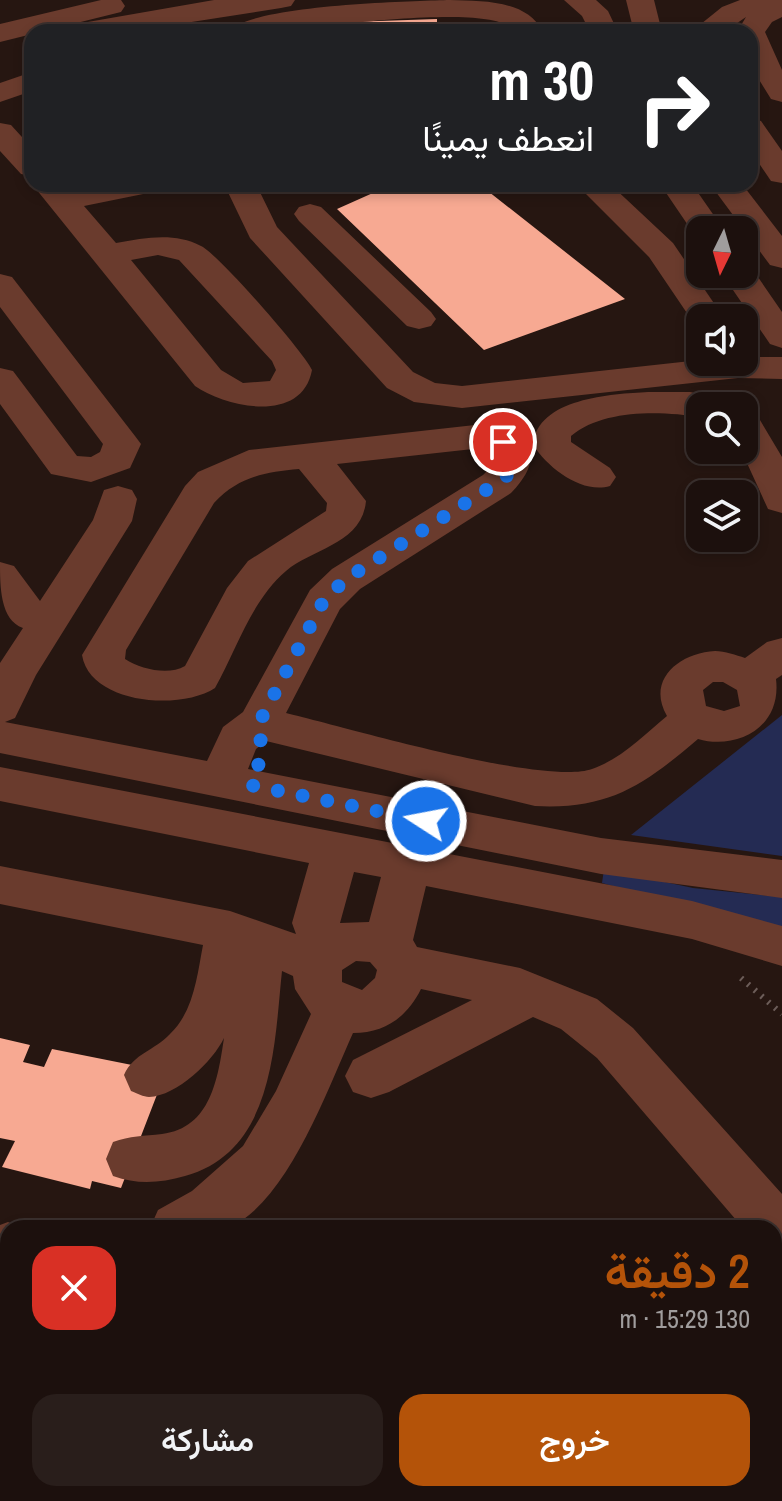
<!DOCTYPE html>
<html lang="ar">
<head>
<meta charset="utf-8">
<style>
  body { margin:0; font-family:"Archivo Narrow",Vazirmatn,sans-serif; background:#291e1b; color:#f1f3f6; direction:rtl; height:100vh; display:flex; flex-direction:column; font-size:30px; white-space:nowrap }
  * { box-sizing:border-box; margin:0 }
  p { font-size:26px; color:#a09d9d }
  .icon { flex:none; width:44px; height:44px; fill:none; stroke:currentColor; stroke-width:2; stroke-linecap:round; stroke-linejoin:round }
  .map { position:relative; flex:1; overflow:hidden; direction:ltr }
  .sheet { position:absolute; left:0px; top:1220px; width:782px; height:282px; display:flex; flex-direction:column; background:#1c100d; border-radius:24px 24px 0 0; box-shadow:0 4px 12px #0003,0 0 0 2px #3a302e; direction:rtl }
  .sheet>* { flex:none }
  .guide { position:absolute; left:24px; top:24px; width:734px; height:168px; border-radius:24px; box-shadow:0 4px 12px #0003,0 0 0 2px #3a302e; direction:rtl; background:#202124; color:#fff; overflow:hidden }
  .needle { width:52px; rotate:185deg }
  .tools { position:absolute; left:686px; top:216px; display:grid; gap:16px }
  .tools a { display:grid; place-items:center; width:72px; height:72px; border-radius:16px; background:#1c100d; box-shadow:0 4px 12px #0003,0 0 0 2px #3a302e; font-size:40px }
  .pin { position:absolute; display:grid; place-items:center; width:68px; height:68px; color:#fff; margin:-34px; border:4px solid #fff; border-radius:50%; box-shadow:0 2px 8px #0007 }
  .me { position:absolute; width:88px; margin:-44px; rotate:281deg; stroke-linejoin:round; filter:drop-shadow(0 0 6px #0008) }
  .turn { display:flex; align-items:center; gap:28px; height:168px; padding:0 32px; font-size:36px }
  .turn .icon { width:104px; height:104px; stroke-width:2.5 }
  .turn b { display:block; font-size:56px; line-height:68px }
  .round { display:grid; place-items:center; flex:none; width:84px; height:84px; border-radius:24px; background:#291e1b }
  .overview { display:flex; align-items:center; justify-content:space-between; height:136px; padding:0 32px }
  h1 { font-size:48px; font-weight:600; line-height:60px; color:#b45309 }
  .action { display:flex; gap:16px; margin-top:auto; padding:16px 32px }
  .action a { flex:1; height:92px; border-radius:24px; background:#b45309; color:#fff; font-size:32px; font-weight:600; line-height:92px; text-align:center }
  .action a+a { background:#291e1b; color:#f1f3f6 }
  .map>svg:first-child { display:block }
  .green { fill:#242b53 }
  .building { fill:#f7a992 }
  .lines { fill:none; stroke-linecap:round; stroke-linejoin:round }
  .path-far1 { stroke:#6c5d59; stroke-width:4; stroke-dasharray:1 4; stroke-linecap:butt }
  .path { stroke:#6c5d59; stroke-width:6; stroke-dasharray:2 7; stroke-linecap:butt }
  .minor { fill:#6a3b2d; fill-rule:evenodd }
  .route { stroke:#1a73e8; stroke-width:14; stroke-dasharray:0 25.2 }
</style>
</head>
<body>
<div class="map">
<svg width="782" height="1501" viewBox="0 0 782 1501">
  <rect width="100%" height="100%" fill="#261611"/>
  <path class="green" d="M782,715V856L631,835Z
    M604,869L693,888L782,897V933L602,883Z"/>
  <path class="building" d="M437,19V32H319L320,23Z
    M393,184H479L625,299L484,350L337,209Z
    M0,1038L30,1045L23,1062L44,1067L52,1049L137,1066L163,1079L121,1188L92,1181L90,1189L2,1167L15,1141L0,1138Z"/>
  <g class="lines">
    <path class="path-far1" d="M182,188L201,184"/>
    <path class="path" d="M741,978L782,1014"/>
    <path class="minor" d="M101,0H121L125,6L121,12L0,42V24Z
      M214,0H295L291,6L281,8L127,32H68L72,26L82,23Z
      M450,0C484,1 527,0 543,32H515C498,0 310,29 272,32C258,33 243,32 229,32C247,5 413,1 450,0Z
      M564,0H596L608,11L618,32H590L582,16Z
      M626,0H654L662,32H634Z
      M740,0H782V17L772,22L765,32L782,70V102L771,99L750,65V32H737L746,17L724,32H691L722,7Z
      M32,72V91L0,102V83Z
      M750,118L761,121L782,151V183L771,181L750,150Z
      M0,123L11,125L32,148V176L21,174L0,151Z
      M32,184H65L70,189L97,184H163L158,191L84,206L116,243C145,238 174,232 201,246C217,253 304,352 312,370C302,424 227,408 195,386ZM158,255L179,260L272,361L276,370L270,381L243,383L221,370L131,260Z
      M224,184H256L277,227L413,372L435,383L462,386L700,360L744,362V357H782V379L738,378L462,408L414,402L387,388L250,238Z
      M576,184H610L673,243L724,318H700V327L695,325L649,257Z
      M660,184H692L724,230H700V238L696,237Z
      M710,184H742L782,236V268L770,265Z
      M310,204L321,207L431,312L436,319L431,326L419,329L407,326L299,221L294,214L299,207Z
      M744,265L751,267L782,312V348L770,344L722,274H744Z
      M0,274L12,277L135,436L141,444L130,468L91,482L51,474L0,404V368L13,371L77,456L91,457L100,452L103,444L0,307Z
      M648,392H690L719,398L724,406H700V417C661,411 603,409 571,436V442L610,468L616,477L610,486C582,494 549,469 533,445C537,398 612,394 648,392Z
      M744,411L757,415L782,457V513L768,509L741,450Z
      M484,424C528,436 548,454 511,493L360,589L340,609L286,713C345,727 544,786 592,769C621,759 644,735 667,716C646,680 679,653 715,651C725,651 736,655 745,658L767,642L782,638V675L776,679C782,729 735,750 698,739C644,785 609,810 535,806L266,741L256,749L248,769L601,838L782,860V898L601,874L0,753V663L23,628C0,620 0,586 0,562L14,566L40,601L93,520L104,490L118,486L132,490L137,499L132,521L36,675L15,718L5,722L207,761L223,727L243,712L310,590L332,569L483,475L492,466L493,454L482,448L337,464L366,501C362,544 313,548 286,571C251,601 237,649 215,688C180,711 90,704 82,655L185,486L198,472L249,450ZM299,469L327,503L326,511L248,561L227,588L185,666C168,676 141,669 125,659L126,650L214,503C238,477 265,472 299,469ZM713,682H723L737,690L740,706L724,711L706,706L703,690Z
      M0,767L692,901L782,926V966L692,939L426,886L413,940L417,947L520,968L597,999L633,1028L782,1194V1258L774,1255V1228H743L597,1058L561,1029L533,1017L389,1092L371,1098L353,1092L345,1076L353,1060L472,1000L421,989C407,1017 385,1033 353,1033C328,1088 288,1201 230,1227C215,1234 168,1228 150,1228L158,1210L192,1191L243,1146L276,1091L311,1014L295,989L293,976L282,971C274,1047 274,1151 185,1176C160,1183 138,1185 113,1176L106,1159L113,1142C130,1136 144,1136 162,1134C211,1128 218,1078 224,1038C213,1061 177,1096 149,1097C144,1097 136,1093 131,1091L124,1075C134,1053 154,1051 170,1034C194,1011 197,976 203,945L0,904V866L230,911L296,934L292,923L309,863L0,801ZM354,872L381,877L369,922L340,923ZM356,961L370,962L377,970L375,978L362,990L342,982V970Z
      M8,1222L23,1228H8V1274L0,1277V1225Z"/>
  </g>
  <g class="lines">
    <path class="route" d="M426,821L250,785L262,756L259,723L324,600L346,579L505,478C515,465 516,453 503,442"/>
  </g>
</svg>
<div class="tools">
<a><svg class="needle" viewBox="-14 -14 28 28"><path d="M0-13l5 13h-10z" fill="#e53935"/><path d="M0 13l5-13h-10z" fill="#a09d9d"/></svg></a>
<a><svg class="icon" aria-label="sound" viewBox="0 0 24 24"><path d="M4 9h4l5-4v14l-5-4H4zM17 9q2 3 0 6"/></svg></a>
<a><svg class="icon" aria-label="search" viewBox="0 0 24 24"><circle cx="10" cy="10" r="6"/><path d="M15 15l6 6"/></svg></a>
<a><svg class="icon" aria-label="layers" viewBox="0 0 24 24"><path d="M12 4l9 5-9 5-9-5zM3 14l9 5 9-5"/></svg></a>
</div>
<div class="pin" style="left:503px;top:442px;background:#d93025"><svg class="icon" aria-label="arrive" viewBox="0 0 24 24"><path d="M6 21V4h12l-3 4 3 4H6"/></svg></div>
<svg class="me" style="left:426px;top:821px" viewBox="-20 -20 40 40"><circle r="17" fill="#1a73e8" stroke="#fff" stroke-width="3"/><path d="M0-11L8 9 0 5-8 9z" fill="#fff"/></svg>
<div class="guide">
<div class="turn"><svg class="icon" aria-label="right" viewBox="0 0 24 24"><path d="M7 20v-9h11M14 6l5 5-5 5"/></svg><div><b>30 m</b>انعطف يمينًا</div></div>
</div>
<section class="sheet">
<div class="overview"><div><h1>2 دقيقة</h1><p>130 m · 15:29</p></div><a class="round" style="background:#d93025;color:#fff"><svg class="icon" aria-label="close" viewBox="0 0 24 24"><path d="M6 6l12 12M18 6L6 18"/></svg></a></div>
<div class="action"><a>خروج</a><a>مشاركة</a></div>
</section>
</div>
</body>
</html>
